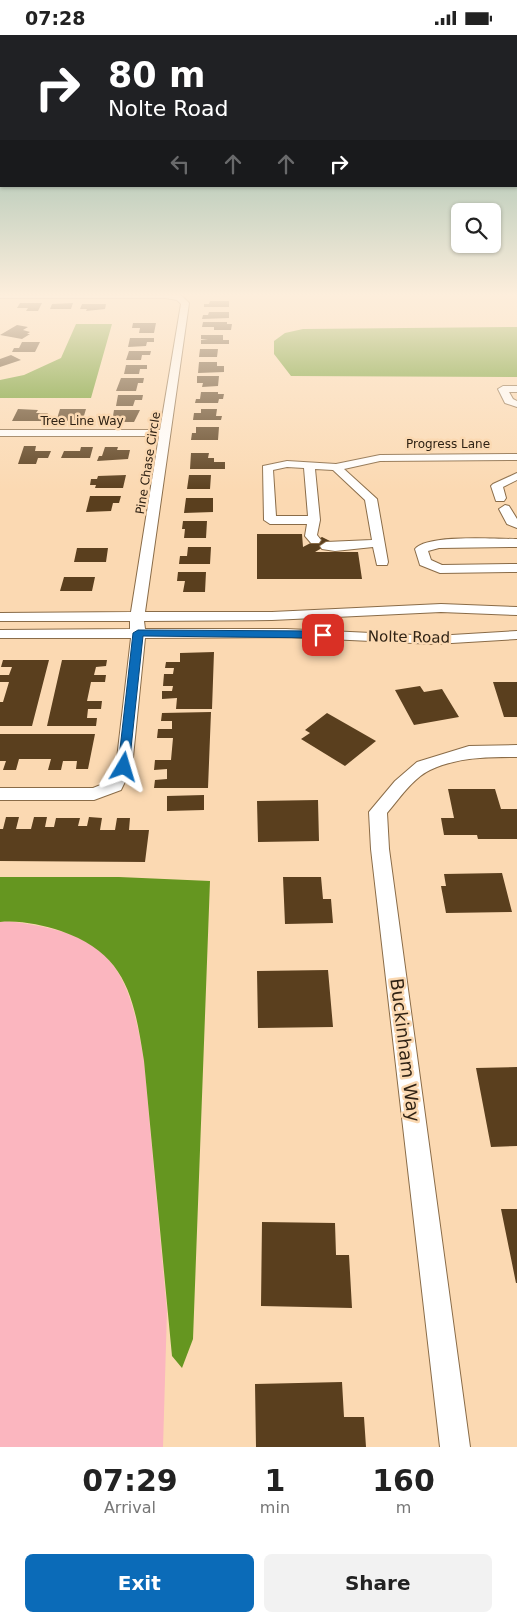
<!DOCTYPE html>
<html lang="en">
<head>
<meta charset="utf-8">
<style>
  body { margin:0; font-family:"DejaVu Sans",sans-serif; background:#f2f2f2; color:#222; height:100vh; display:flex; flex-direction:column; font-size:19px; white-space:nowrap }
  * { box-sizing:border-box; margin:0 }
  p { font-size:16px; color:#767676 }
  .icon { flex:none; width:28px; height:28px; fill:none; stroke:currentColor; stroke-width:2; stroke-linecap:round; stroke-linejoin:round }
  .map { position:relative; height:1412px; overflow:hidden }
  .sheet { display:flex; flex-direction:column; background:#fff; flex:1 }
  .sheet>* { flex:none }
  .banner { position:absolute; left:0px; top:0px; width:518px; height:152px; box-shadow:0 1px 4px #0004; background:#202124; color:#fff; overflow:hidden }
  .fabs { position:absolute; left:451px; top:168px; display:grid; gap:10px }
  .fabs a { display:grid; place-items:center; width:50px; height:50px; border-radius:8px; background:#fff; box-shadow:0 1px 4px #0004; font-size:25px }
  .pin { position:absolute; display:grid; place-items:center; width:42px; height:42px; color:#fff; margin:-21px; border-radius:10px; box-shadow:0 2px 8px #0006 }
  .me { position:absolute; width:55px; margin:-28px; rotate:7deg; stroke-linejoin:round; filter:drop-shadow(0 0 4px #0008) }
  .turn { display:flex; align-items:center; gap:18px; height:105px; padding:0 25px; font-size:22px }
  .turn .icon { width:65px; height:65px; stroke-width:2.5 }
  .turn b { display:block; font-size:35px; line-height:42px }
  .lanes { display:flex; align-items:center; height:48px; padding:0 25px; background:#0003; justify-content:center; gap:25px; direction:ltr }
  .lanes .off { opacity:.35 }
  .eta { display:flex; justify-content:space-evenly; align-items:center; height:85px; text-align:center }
  .eta b { font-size:30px; font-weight:600; line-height:35px }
  .primary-button { display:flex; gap:10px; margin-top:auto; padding:10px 25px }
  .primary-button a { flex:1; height:58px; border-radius:8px; background:#0b6bb8; color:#fff; font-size:20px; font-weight:600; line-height:58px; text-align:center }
  .primary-button a+a { background:#f2f2f2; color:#222 }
  .status { display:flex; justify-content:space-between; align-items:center; height:35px; padding:0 25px; background:#fff; direction:ltr }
  .status svg { height:14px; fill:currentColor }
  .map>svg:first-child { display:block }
  .green { fill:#fbb6bf }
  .water { fill:#659620 }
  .building { fill:#5a3f1e }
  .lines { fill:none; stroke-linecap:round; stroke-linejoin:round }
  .minor-casing { stroke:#8a6c48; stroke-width:2 }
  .minor { fill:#fff; fill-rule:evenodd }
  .route { fill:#0b6bb8; stroke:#074678 }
  .labels { text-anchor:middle; stroke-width:5; stroke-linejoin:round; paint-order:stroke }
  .far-street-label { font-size:12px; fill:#2f2214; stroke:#fbd9b2 }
  .street-label { font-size:15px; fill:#2f2214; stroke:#fbd9b2 }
  .near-street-label { font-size:18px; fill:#2f2214; stroke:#fbd9b2 }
</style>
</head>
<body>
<div class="status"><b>07:28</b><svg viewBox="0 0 49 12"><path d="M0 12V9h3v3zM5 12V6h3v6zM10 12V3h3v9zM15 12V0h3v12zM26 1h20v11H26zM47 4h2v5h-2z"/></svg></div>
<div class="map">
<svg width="517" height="1412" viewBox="0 0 517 1412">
  <rect width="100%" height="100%" fill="#fbd9b2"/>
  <path class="green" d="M7,886C109,898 128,928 144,1026L167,1276L163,1412H0V887Z"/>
  <path class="water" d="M76,289H112L91,363H0V345L24,340L61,323Z
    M517,292V342L291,341L274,319V306L285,298L303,294Z
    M0,842H119L210,846L193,1304L182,1333L172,1321L144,1026C134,963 127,919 61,896C42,890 20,885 0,887Z"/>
  <path class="building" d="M210,266H229V272H204V269H209Z
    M20,268H42L38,276H26L28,273H17Z
    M73,268L71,274H50L52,269Z
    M82,269H106L105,274L86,276L87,274H80Z
    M209,277H229V283L202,284L203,280H208Z
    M203,287H227V289H232L231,295H214V292H202Z
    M133,288H156L154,298H139L140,293H132Z
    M17,290L28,292L23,295L30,297L27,299H30L22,304L0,300Z
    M201,300H223V305H229V309H201V305H208L201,304Z
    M130,303H154V307H147L146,311L128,312Z
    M22,307H40L35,317H12L14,313H19Z
    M200,314H218L217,322H199Z
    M129,316H151L150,320H142L141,325H126Z
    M11,320L21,325L0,332V324Z
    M199,327H217V331H224V337L198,338Z
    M126,330H147V334H140L139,339H124Z
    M197,341H219L218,351L202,352L203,348H197Z
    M121,343H144L143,348H138L136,356H116Z
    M201,357H218V359H224L223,364H219L218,368H195L196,364H200Z
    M118,360H143L142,365H135L133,371H116Z
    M18,374L38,375L36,378H48L44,386H12Z
    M60,374H86L83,384L56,387Z
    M201,374H217L216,381H222L221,385H193L194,378H201Z
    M114,375H140L134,387H118L119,381H113Z
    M196,392H219L218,405H191L192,398H196Z
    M24,411H36L35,416H51L48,423H38L36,429H18Z
    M81,412H93L90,423H61L64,416H80Z
    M105,412H118L117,415H130L128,424L97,426L99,421H102Z
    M191,418H209L208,423H214V427H225V434H190Z
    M126,440L123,453H95L96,450H90L91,444H97L98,441Z
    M189,440H211L210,454H187Z
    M90,461H121L119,468H113L111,476L86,477Z
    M186,463H213V477L184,478Z
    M183,486H207L206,503H184L185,494H182Z
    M257,499H302L303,512L322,502L332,507L315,517H358L362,544H257Z
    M188,512H211L210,529H179L180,521H187Z
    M77,513H108L106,527H74Z
    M178,537H206L205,557H183L185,546H177Z
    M64,542H95L92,556H60Z
    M214,617L212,674H176L177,663L162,664V656H172L173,651H163L164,639H173L174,633H165L166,627H180V618Z
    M3,625H49L32,691H0V667H3L9,647H0V640H9L12,632H1Z
    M62,625H107L106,631L96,632L94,640H106L105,647H91L87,666H102L101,674H88L87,683H97L96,691H47Z
    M493,647H517V682H504Z
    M420,651L424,657L442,654L459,682L414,690L395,655Z
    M211,677L208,753H154L155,745L167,744V734L154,735L155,725H171L173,703H157L158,694H172V686H161L162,678Z
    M327,678L376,706L345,731L301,704L310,698L305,695Z
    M0,699H95L88,734H76L77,726H63L61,735H48L51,724H19L16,735H3L6,726H0Z
    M448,754H495L501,774H517V804H478L477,800H444L441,783H454Z
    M204,760V775L167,776V761Z
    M318,765L319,806L258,807L257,766Z
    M6,782H19L16,794H31L34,782H47L45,792H54L56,783H80L78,791H87L89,782L102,783L100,795H115L117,783H130L129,795H149L145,827L0,826V794H3Z
    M502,838L512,877L446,878L441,851H446L444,839Z
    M283,842H321L323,864H331L333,888L285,889Z
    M328,935L333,992L258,993L257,936Z
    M517,1032V1111L491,1112L476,1033Z
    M501,1174H517V1248H516Z
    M262,1187L335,1188L336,1220H349L352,1273L261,1271Z
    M342,1347L344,1382H364L366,1412H256L255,1349Z"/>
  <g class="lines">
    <defs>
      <path id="minor" d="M0,259H166L182,261L189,268L145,577H272L441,569L517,572V580L441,577L272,585L144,586L145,594H286L435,601L517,596V604L435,609L286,602L145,603L132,732L121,755L94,765H0V753H93L108,747L116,732L131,603H0V595L130,594V586H0V578L131,577L159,401H0V395H160L181,269L177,265L166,263H0Z
        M517,351V357H509L513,364L517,366V372L505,368L498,354L503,351Z
        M517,419V425L380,426L344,434L377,464L388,527L387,530H377L373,512L335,516L322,514L320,511L326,507L372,505L365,465L333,435L315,434L320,485L317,500L321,505L319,508H311L305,501L307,489H270L264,485L263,431L287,426L336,429L380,420ZM287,432L304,433L308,481H276L273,435Z
        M517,438V445L503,452L506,463L504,466H496L491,451L493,449Z
        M505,470L509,471L517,484V493L507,489L499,474Z
        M517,504V512L439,513L428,516L431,525L442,530L517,529V537L440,538L420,530L415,514C427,499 496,504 517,504Z
        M517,710V722C487,722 458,722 430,735C413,743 399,764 387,778L389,814L470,1412H440L371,814L369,777L395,746L417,727L469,711Z"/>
    </defs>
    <use href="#minor" class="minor-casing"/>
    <use href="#minor" class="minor"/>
  </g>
  <linearGradient id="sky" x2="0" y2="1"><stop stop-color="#73a898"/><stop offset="0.57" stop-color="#fdeedc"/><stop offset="1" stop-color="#fdeedc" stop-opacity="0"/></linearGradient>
  <rect width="517" height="456" fill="url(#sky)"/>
  <path class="route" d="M138,595L323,596L328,600L323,603L143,601L129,732L124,736L118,732L133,598Z"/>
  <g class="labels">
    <g class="far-street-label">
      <text x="82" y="390">Tree Line Way</text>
      <text x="448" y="413">Progress Lane</text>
      <text transform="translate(148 428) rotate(-81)" y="4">Pine Chase Circle</text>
    </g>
    <g class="street-label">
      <text transform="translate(409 602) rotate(1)" y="5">Nolte Road</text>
    </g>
    <g class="near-street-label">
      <text transform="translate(405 1015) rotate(83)" y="6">Buckinham Way</text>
    </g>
  </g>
</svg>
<div class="fabs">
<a><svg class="icon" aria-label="search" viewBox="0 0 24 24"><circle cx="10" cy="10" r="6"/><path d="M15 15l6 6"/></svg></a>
</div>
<div class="pin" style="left:323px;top:600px;background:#d93025"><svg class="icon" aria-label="arrive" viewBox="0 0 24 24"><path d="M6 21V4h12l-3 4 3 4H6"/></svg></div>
<svg class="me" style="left:124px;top:732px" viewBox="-20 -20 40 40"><path d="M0-17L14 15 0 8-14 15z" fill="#0b6bb8" stroke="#fff" stroke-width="4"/></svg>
<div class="banner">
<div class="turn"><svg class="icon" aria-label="right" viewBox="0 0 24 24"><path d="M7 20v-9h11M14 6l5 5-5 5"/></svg><div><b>80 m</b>Nolte Road</div></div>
<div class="lanes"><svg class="icon off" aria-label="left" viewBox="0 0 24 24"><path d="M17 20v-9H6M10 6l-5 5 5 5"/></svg><svg class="icon off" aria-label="ahead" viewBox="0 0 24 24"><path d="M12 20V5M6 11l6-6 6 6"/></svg><svg class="icon off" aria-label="ahead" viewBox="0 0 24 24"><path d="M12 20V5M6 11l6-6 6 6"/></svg><svg class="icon" aria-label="right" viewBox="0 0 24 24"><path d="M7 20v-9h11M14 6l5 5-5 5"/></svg></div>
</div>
</div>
<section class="sheet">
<div class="eta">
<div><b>07:29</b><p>Arrival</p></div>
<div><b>1</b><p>min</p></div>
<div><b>160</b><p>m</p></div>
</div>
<div class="primary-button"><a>Exit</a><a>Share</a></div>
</section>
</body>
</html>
